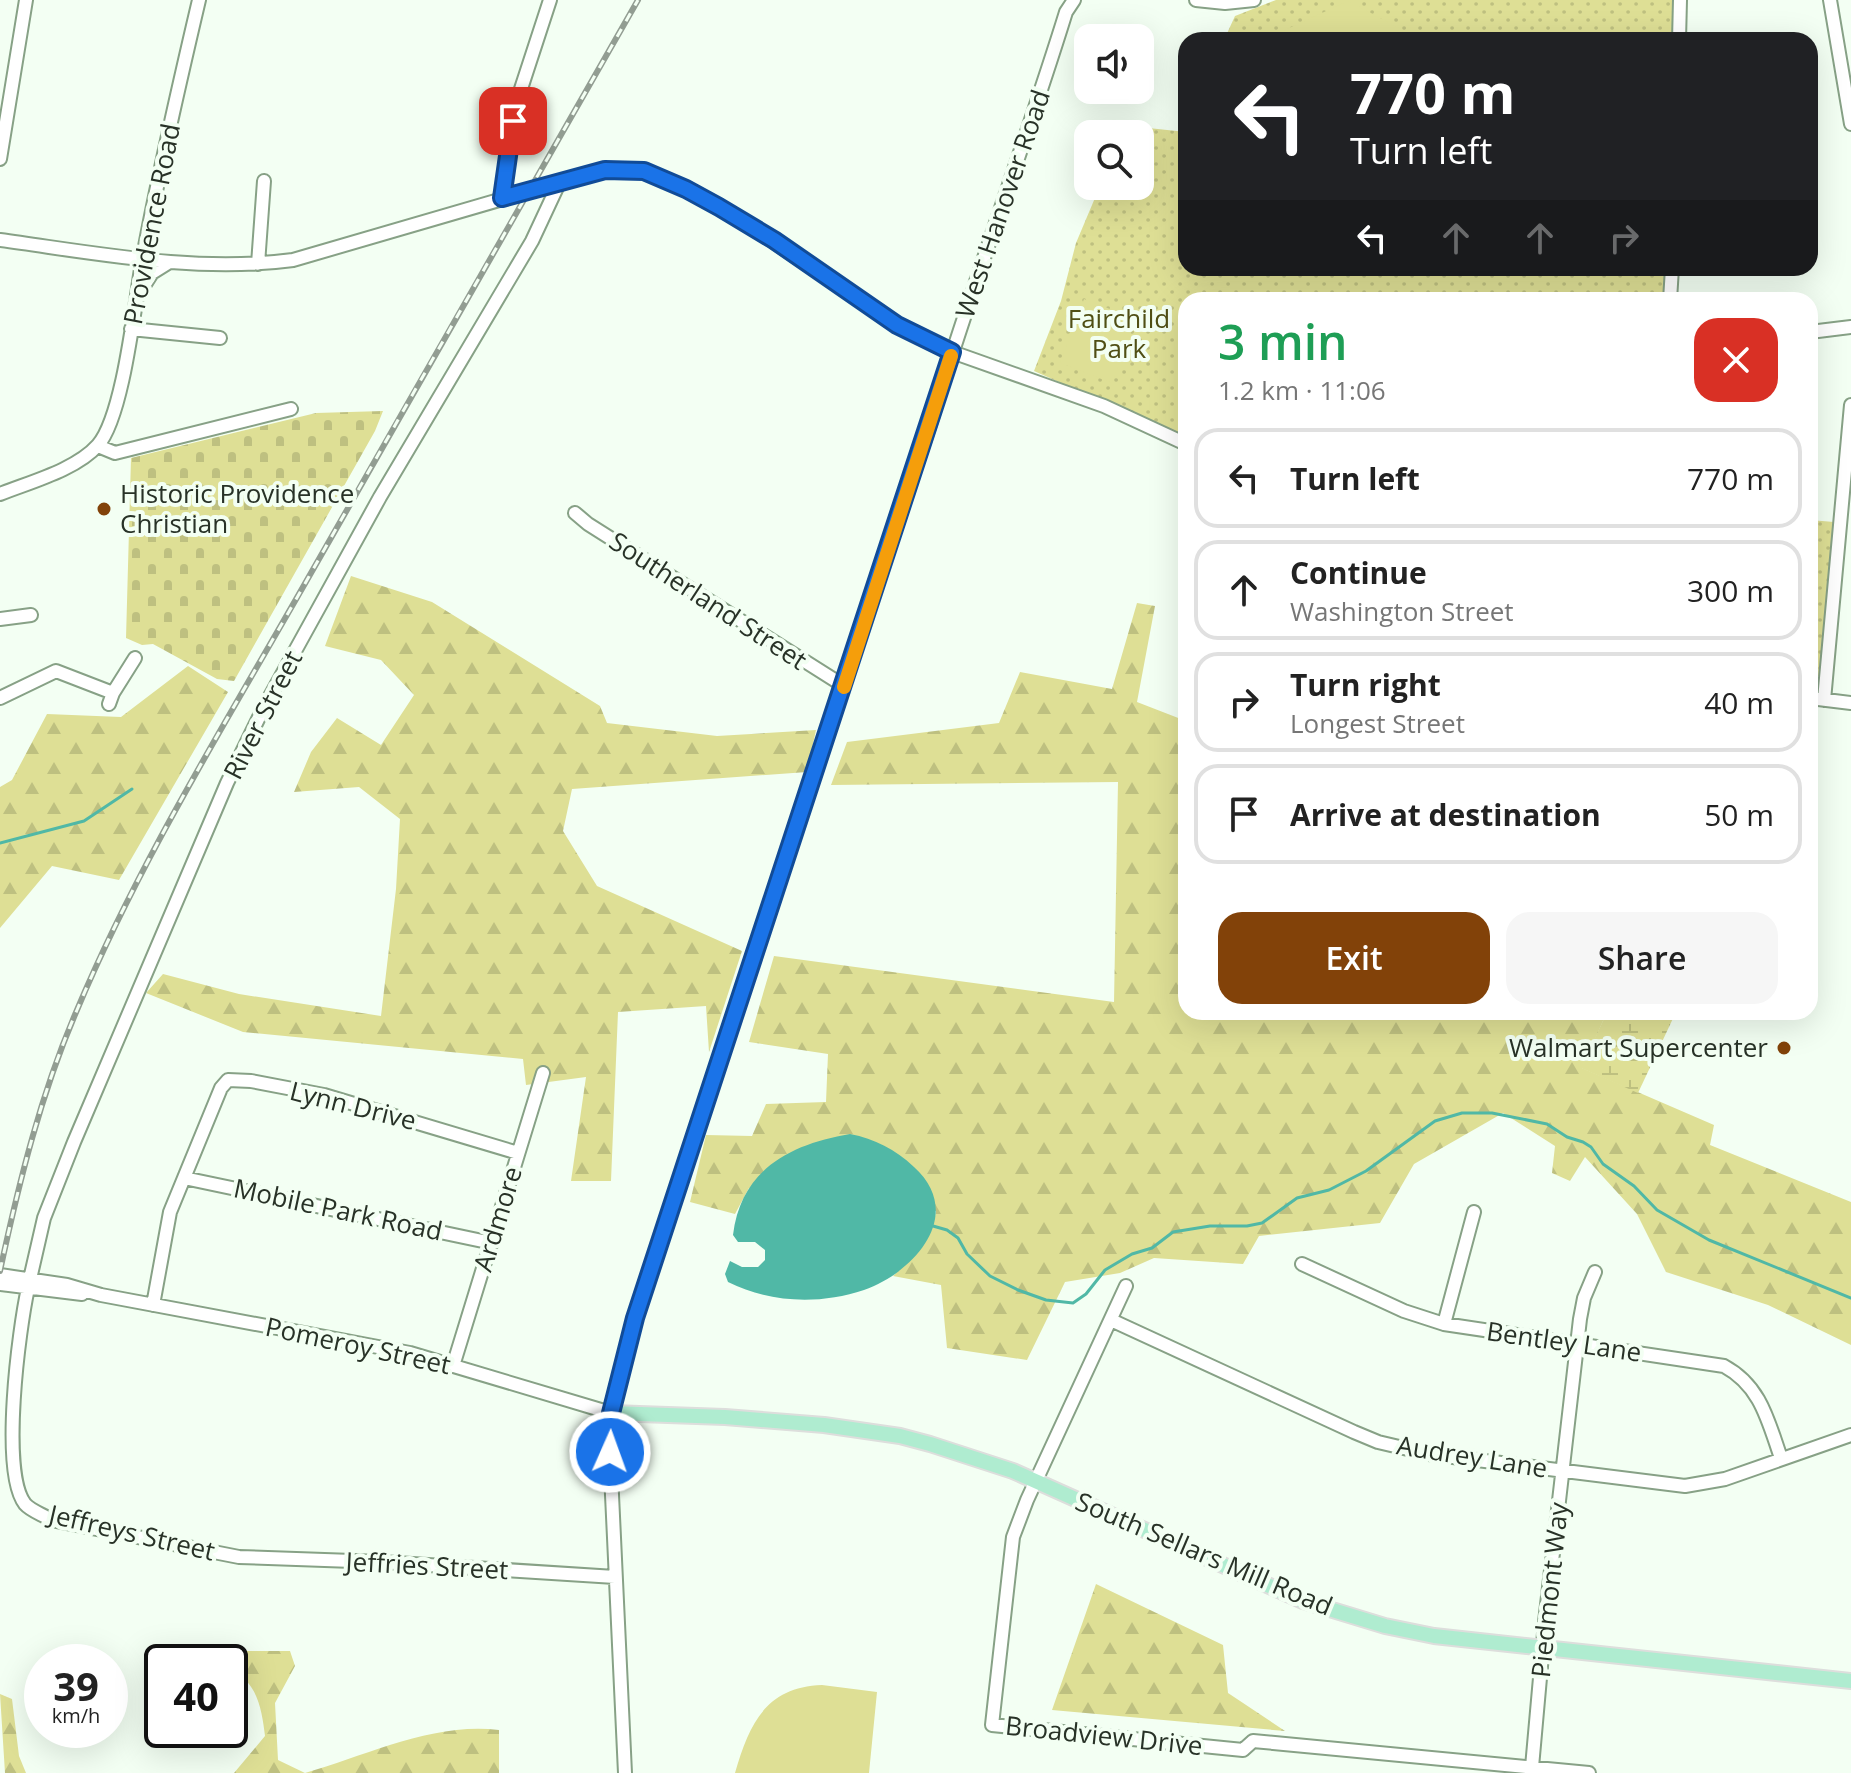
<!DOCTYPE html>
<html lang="en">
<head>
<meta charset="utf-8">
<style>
  body { margin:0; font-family:"Open Sans",sans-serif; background:#f6f6f6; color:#222; height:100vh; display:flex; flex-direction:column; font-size:30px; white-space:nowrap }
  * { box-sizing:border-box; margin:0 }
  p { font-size:26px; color:#767676 }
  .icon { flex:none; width:44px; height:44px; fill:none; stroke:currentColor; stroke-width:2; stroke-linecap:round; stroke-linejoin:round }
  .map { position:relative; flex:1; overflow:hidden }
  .side { position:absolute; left:1178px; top:292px; width:640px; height:728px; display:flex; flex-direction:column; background:#fff; border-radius:24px; box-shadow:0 8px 32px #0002 }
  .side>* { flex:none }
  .top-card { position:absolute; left:1178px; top:32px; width:640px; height:244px; border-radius:24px; box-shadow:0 8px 32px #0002; background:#202124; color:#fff; overflow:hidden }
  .controls { position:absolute; left:1074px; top:24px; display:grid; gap:16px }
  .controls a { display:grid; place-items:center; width:80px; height:80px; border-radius:16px; background:#fff; box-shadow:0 8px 32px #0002; font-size:40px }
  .speed { position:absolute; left:24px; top:1644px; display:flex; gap:16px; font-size:40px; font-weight:700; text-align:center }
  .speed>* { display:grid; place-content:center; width:104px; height:104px; border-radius:50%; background:#fff; box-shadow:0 8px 32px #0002; line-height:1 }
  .speed small { font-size:20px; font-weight:400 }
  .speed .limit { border:4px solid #111; border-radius:12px; background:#fff; color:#111 }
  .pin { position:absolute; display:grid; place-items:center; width:68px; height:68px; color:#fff; margin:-34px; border-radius:16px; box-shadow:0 4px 12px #0006 }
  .me { position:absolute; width:88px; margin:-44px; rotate:2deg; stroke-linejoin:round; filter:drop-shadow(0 0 6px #0008) }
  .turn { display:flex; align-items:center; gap:28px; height:168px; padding:0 40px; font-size:36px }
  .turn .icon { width:104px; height:104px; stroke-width:2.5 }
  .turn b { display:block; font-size:56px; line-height:68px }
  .lanes { display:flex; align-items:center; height:76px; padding:0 40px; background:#0003; justify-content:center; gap:40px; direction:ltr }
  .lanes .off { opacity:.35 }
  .round { display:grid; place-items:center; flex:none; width:84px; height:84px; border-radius:24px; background:#f6f6f6 }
  .overview { display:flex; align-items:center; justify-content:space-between; height:136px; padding:0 40px }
  h1 { font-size:48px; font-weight:600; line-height:60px; color:#1e9e55 }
  .cta { display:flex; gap:16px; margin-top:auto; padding:16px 40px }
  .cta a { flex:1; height:92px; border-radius:24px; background:#824209; color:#fff; font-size:32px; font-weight:600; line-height:92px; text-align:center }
  .cta a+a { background:#f6f6f6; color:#222 }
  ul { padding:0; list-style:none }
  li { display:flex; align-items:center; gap:24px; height:100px; margin:0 16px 12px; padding:0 24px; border:4px solid #e0e0e0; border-radius:24px }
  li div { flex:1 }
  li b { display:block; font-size:30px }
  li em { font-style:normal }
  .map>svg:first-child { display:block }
  .forest { fill:url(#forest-firs) }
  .wetland { fill:url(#wetland-marsh) }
  .cemetery { fill:url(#cemetery-stones) }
  .park { fill:url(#park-dots) }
  .pitch { fill:#dedf95 }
  .water { fill:#50b8a6 }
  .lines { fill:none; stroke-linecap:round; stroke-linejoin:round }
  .stream { stroke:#50b8a6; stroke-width:3 }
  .minor-casing { stroke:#87a186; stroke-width:16 }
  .major-casing { stroke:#dddedc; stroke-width:18 }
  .minor { stroke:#fff; stroke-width:12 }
  .major { stroke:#afecd0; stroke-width:14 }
  .rail-casing { stroke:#929d92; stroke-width:6 }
  .rail { stroke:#f3fff3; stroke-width:3; stroke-dasharray:9; stroke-linecap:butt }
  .route-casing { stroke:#114b97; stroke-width:20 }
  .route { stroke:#1a73e8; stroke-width:14 }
  .slow { stroke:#f59e0b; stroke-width:14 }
  .poi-dot { fill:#824209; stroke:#f3fff3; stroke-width:3 }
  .labels { text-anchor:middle; stroke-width:8; stroke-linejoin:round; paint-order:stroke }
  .street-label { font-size:26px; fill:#283227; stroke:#f3fff3 }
  .park-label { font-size:26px; fill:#504f15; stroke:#f3fff3 }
  .poi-label { font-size:26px; fill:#283227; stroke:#f3fff3; text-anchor:start }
</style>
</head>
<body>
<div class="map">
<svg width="1851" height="1773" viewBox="0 0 1851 1773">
  <defs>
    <pattern id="forest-firs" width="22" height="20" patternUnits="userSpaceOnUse" patternTransform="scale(2)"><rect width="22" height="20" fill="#dedf95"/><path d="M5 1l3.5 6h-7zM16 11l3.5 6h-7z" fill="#bec080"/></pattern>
    <pattern id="wetland-marsh" width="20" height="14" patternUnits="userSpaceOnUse" patternTransform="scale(2)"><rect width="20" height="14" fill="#dedf95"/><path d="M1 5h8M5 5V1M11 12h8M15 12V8" fill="none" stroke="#bec080"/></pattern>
    <pattern id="cemetery-stones" width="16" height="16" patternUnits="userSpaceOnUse" patternTransform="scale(2)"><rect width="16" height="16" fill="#dedf95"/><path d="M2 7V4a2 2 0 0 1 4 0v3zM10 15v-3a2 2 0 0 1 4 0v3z" fill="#bec080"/></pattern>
    <pattern id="park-dots" width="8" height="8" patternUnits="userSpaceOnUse" patternTransform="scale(2)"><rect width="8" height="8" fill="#dedf95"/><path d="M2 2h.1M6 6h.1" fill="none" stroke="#bec080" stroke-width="1.8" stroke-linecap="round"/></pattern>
  </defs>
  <rect width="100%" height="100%" fill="#f3fff3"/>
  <path class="forest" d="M351,576L432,602L600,706L607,723L717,736L816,730L807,772L572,789L563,831L597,886L742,951L709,1052L706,1006L618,1012L611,1181H571L586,1077L526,1085L523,1059L243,1032L146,993L163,974L239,994L381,1016L396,889L400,819L359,787L294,792L311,752L337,718L381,745L414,695L381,660L325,646Z
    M1137,603L1155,606L1137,702L1186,721V1012H1607L1582,1068L1714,1125L1710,1145L1851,1202V1345L1768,1305L1666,1272L1637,1214L1585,1157L1570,1181L1552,1173L1555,1146L1503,1113L1414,1164L1380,1223L1259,1236L1243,1264L1154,1258L1120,1273L1065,1282L1027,1360L947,1348L941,1285L893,1276C916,1254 931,1244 936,1211L749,1188L735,1214L690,1202L706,1135L752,1136L766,1104L826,1102L828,1054L749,1042L774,956L1114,1002L1118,782L831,785L847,742L999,723L1020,672L1112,689Z
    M188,666L228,692L119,880L52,866L0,928V787L12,780L47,714L121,717Z
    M1096,1584L1223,1645L1228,1693L1285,1731L1052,1710Z
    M202,1651H290L295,1666L275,1703L278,1760L305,1773C368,1755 433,1722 499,1730V1773H234L265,1736C262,1710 257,1680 230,1670V1662H192Z
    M0,1694L12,1699L19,1756L26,1773H5Z"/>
  <path class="wetland" d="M1607,1012H1676L1638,1093L1581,1068Z"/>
  <path class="cemetery" d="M383,411L375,431L234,681L217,679L153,644L142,645L126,638L131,458L316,413Z"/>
  <path class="park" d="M1276,0H1674L1673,40H1224L1235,16Z
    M1120,125L1186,132V268H1665L1667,300H1186V438L1034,371L1061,301L1076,243L1100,186H1140V134H1117Z
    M1810,520L1834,522L1820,676L1810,678Z"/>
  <path class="pitch" d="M1348,1L1401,29L1407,40H1263Z
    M1084,299L1136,319L1112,383L1060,363Z
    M822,1685L877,1692L869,1773H735C749,1724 766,1687 822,1685Z"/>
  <path class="water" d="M850,1134C875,1139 895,1149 914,1167C966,1214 915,1272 864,1290C819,1305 770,1303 728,1282L725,1274L730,1261L742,1267H758L765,1260V1250L755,1242H738L733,1235C741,1169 791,1144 850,1134Z"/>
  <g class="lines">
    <path class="stream" d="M0,843L84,821L132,789
      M933,1226L947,1230L958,1238L967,1254L990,1276L1018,1290L1046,1300L1073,1303L1086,1294L1105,1270L1132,1254L1152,1248L1173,1232L1210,1226H1247L1262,1223L1297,1198L1329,1190L1366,1171L1435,1121L1462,1113H1492L1547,1124L1567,1137L1583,1142L1591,1147L1603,1164L1634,1186L1657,1210L1709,1240L1851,1298"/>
    <defs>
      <path id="minor" d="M1196,0L1225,3L1254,0
        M1830,0L1851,124
        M1679,40L1680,0
        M0,159L26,0
        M502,198L519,95L550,0
        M0,240C96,253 196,273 293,260L592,173L628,169L664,178L744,222L897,325L925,340L952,352L1104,406L1186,444
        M258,264L264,181
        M140,292L152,273L168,263
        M1670,300L1672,268
        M131,329L220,338
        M1810,332L1851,327
        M98,446L115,453L291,409
        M0,494C30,482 76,470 98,445C124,415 135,300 143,257C159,171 179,85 199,0
        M575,513L588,524L844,686
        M0,619L31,615
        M0,698L56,671L113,693
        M1810,698L1851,703
        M1824,700L1851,405
        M109,704L113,693L135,658
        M184,1178L492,1243
        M1302,1264L1404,1311L1444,1324L1724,1366C1761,1386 1768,1421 1781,1458
        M0,1275L67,1285L101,1295L410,1353L611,1413
        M30,1279L44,1218L74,1142L227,783L263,709L380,497L532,241L560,181
        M0,1284L82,1294
        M1126,1286L1027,1500L1013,1537L992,1725L1243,1750L1253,1741L1589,1773
        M28,1288C19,1329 0,1472 25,1504C31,1511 44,1515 51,1520L239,1557L381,1562L615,1577
        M153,1305L170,1212L221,1088L228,1080L251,1081L324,1095L518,1153
        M1111,1320L1354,1432L1378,1442L1429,1454L1685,1486L1725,1479L1851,1435
        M1444,1324L1474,1212
        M453,1366L543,1073
        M1532,1767L1545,1622L1580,1319L1584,1298L1595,1272
        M625,1773L610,1452L611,1413L635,1318L660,1239L932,418C973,282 1024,148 1066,12L1074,0"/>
      <path id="major" d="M611,1413L725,1417L824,1425L900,1436L930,1444L1013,1471L1303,1601L1385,1626L1434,1636L1851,1681"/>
    </defs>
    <use href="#minor" class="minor-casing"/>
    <use href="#major" class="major-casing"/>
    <use href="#minor" class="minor"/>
    <use href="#major" class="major"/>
    <defs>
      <path id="rail" d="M0,1271C19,1182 41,1093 77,1010C139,862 228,719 307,580C417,386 528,193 638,0"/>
    </defs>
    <use href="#rail" class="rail-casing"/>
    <use href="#rail" class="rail"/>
  </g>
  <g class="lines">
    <defs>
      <path id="route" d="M513,121L502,198L605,170L644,171L686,189L719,207L774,240L897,325L952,352L635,1318L611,1413L610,1452"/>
    </defs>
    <use href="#route" class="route-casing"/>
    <use href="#route" class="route"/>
    <path class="slow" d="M844,687L951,356"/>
  </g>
  <g class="poi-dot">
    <circle cx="104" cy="509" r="8"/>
    <circle cx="1784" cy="1048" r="8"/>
  </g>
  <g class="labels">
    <g class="street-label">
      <text transform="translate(1003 204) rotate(-71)" y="9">West Hanover Road</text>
      <text transform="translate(152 224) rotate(-79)" y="9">Providence Road</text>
      <text transform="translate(708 601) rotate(33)" y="9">Southerland Street</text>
      <text transform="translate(263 715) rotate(-63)" y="9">River Street</text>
      <text transform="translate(353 1106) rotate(14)" y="9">Lynn Drive</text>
      <text transform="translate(338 1210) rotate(12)" y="9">Mobile Park Road</text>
      <text transform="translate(498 1219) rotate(-73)" y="9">Ardmore</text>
      <text transform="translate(1564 1342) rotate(8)" y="9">Bentley Lane</text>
      <text transform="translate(358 1346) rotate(12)" y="9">Pomeroy Street</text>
      <text transform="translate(1472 1457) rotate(9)" y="9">Audrey Lane</text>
      <text transform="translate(132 1533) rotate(13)" y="9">Jeffreys Street</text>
      <text transform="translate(1204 1554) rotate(23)" y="9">South Sellars Mill Road</text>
      <text transform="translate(427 1566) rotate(3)" y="9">Jeffries Street</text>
      <text transform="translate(1550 1590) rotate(-84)" y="9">Piedmont Way</text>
      <text transform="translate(1104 1736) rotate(6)" y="9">Broadview Drive</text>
    </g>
    <g class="park-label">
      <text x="1119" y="328">Fairchild<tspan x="1119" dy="30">Park</tspan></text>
    </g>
    <g class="poi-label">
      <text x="120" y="503">Historic Providence<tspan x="120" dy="30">Christian</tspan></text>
      <text x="1768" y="1057" text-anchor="end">Walmart Supercenter</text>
    </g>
  </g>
</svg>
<div class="controls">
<a><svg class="icon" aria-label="sound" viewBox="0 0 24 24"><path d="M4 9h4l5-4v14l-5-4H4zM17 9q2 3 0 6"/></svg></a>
<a><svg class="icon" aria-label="search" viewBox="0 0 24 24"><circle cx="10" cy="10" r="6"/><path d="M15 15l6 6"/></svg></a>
</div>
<div class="speed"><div>39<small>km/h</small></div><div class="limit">40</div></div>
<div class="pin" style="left:513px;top:121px;background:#d93025"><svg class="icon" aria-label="arrive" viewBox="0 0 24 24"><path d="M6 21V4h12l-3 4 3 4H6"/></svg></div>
<svg class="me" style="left:610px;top:1452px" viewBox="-20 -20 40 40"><circle r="17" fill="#1a73e8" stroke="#fff" stroke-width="3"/><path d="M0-11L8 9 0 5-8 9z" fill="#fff"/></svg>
<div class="top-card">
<div class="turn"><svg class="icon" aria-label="left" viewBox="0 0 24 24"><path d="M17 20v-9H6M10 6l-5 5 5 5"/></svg><div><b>770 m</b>Turn left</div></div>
<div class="lanes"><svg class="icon" aria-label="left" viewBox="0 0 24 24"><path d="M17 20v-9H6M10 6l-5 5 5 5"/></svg><svg class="icon off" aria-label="ahead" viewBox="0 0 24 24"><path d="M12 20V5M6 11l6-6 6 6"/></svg><svg class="icon off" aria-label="ahead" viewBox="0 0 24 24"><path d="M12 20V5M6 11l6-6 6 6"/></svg><svg class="icon off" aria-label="right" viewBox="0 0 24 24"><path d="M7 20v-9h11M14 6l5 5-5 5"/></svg></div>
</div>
<section class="side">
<div class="overview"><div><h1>3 min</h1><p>1.2 km · 11:06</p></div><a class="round" style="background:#d93025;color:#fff"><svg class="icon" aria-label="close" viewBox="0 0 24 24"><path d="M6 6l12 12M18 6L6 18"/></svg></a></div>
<ul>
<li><svg class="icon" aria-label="left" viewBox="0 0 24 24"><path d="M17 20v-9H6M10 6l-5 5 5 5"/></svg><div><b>Turn left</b></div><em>770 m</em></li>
<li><svg class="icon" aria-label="ahead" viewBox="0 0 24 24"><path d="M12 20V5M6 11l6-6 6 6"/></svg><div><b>Continue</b><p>Washington Street</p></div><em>300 m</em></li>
<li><svg class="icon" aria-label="right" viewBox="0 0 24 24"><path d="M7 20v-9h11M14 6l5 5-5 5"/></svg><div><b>Turn right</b><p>Longest Street</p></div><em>40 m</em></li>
<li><svg class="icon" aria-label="arrive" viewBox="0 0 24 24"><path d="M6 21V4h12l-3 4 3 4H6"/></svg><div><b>Arrive at destination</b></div><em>50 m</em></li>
</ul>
<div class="cta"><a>Exit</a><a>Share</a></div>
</section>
</div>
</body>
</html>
